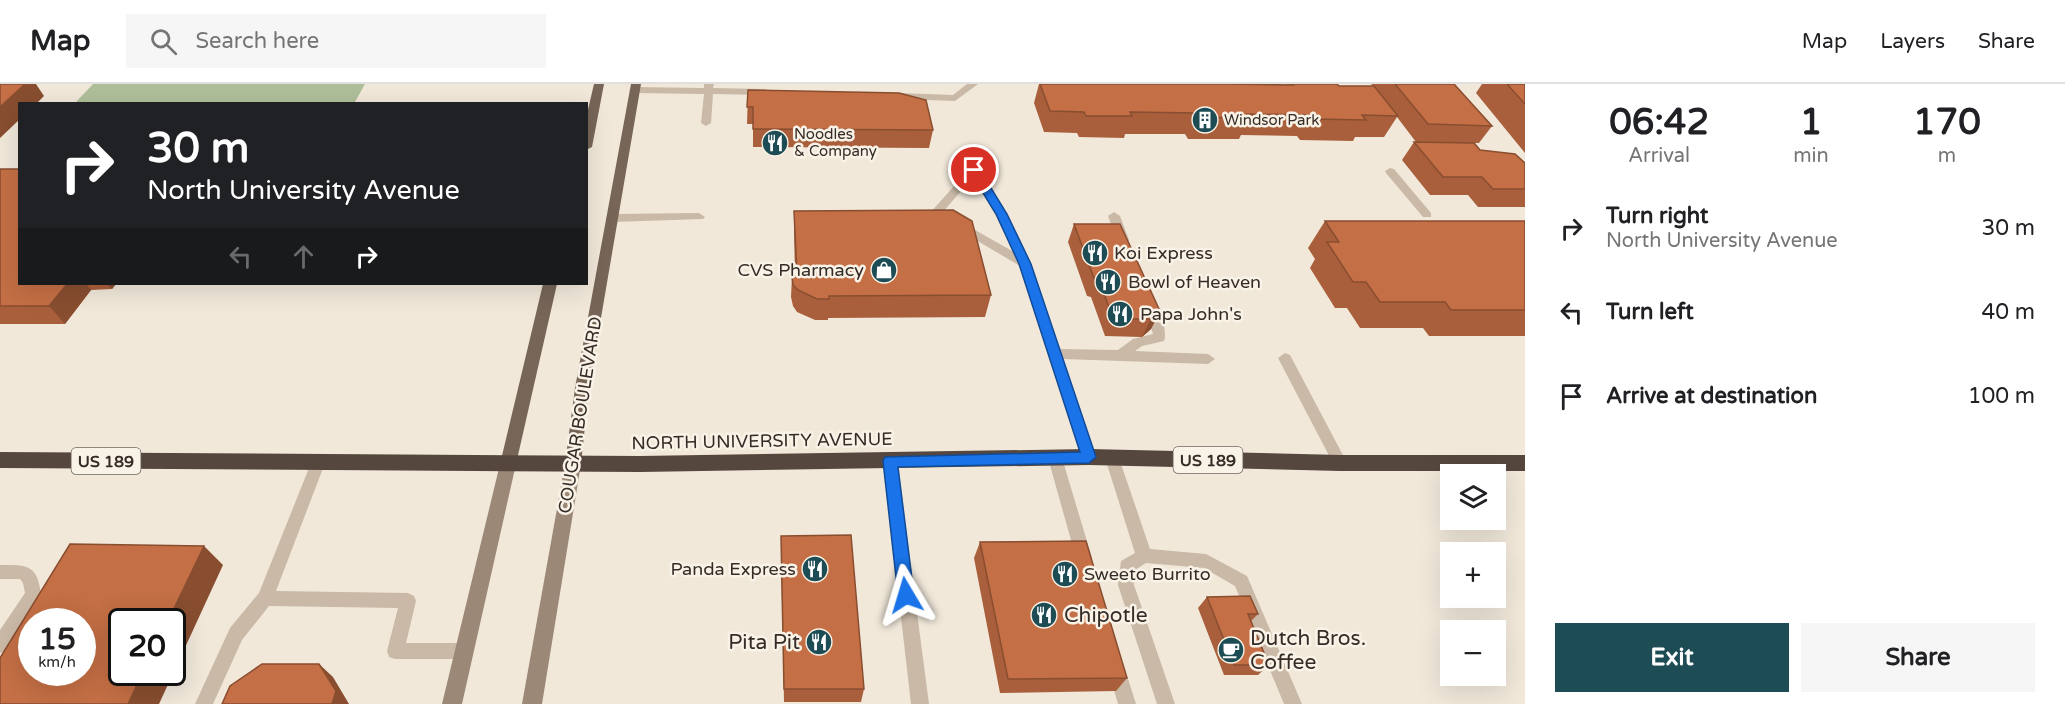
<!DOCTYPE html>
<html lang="en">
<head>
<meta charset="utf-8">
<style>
  body { margin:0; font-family:"Varela Round",sans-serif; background:#f6f6f6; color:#202124; height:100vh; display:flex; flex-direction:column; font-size:22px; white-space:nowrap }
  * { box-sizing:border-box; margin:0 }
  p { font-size:20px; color:#757577 }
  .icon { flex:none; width:33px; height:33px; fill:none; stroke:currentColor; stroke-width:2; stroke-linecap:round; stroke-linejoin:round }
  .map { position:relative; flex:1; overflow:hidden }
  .side { display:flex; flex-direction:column; background:#fff; width:540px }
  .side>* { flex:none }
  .guide { position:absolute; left:18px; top:18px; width:570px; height:183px; border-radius:0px; box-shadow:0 6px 24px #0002; background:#202124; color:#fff; overflow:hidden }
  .controls { position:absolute; left:1440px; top:380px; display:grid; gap:12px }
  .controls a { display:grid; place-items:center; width:66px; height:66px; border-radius:0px; background:#fff; box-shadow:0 6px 24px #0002; font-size:30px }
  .speed { position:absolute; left:18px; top:524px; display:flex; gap:12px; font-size:30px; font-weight:700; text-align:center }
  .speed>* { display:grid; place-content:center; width:78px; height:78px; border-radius:50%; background:#fff; box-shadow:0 6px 24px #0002; line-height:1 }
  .speed small { font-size:15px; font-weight:400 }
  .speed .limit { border:3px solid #111; border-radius:9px; background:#fff; color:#111 }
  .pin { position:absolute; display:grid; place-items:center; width:51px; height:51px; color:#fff; margin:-26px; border:3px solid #fff; border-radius:50%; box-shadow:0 2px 6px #0007 }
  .me { position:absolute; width:66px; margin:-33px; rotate:353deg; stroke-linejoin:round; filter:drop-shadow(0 0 4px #0008) }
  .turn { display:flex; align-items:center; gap:21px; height:126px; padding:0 30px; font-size:27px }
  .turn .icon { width:78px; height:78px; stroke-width:2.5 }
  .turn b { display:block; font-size:42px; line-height:51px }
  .lanes { display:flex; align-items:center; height:57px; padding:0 30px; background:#0003; justify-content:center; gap:30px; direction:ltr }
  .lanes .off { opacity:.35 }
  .eta { display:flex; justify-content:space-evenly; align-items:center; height:102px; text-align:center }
  .eta b { font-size:36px; font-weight:700; line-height:42px }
  .action { display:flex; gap:12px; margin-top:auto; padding:12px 30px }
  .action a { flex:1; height:69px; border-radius:0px; background:#1d4c55; color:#fff; font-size:24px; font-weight:700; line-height:69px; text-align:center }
  .action a+a { background:#f6f6f6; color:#202124 }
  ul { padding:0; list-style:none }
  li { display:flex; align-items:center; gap:18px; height:84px; padding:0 30px }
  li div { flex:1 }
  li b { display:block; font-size:22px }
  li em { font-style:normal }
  header { display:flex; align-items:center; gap:36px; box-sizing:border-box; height:84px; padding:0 30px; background:#fff; border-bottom:2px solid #e0e0e0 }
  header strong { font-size:28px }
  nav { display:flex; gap:33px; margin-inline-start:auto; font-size:21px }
  .search { width:420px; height:54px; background:#f6f6f6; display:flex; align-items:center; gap:15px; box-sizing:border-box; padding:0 21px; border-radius:0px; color:#757577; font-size:22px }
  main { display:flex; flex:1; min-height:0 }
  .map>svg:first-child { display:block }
  .green { fill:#afbf9a }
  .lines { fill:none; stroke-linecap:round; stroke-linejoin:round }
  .lane { fill:#c9b9a6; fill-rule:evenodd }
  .secondary { fill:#9c8877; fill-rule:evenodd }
  .primary { fill:#776558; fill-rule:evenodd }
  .highway { fill:#56473e; fill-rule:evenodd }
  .wall { fill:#a95f3b }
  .shaded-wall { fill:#894e30 }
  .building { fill:#c46f45; stroke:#894e30; stroke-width:1.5; fill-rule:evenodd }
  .route { fill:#1a73e8; stroke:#114b97; stroke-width:1.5 }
  .labels { text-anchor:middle; stroke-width:5; stroke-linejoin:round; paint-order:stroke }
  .far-poi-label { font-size:15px; fill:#352c27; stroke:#f9f2e6; text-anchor:start }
  .shield { fill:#f9f2e6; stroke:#706760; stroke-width:1.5 }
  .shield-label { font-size:16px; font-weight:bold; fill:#352c27 }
  .poi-label { font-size:18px; fill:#352c27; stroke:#f9f2e6; text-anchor:start }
  .street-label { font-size:18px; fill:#352c27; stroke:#f9f2e6 }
  .near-poi-label { font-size:21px; fill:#352c27; stroke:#f9f2e6; text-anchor:start }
</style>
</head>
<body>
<header>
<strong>Map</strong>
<div class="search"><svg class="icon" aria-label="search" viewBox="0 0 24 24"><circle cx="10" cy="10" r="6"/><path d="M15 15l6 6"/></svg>Search here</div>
<nav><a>Map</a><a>Layers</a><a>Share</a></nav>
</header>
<main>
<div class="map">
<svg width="1525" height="620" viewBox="0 0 1525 620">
  <rect width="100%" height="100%" fill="#f1e8da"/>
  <path class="green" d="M93,0H365L355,18H76Z"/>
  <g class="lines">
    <path class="lane" d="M704,0H714L713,4L766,5L771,8L766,11L713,10L711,39L706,42L701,39L704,10L634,9L629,6L634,3L704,4Z
      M967,0H978L955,17L899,15L894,12L899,9L953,11Z
      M974,83L979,86L1007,130L1031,180L1060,265L1118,266L1133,255L1153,250L1143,218L1149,214C1159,217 1168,247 1164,257L1142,262L1135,267L1208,270L1215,275L1208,280L1063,275L1096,373L1094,377L1089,379L1084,377L1082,373L1020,182L930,129L970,84ZM973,93L995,130L1014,168L943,128Z
      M1390,84L1394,85L1431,129V133H1423L1386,89L1385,87Z
      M1114,128L1120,132L1129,156L1127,159H1119L1117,156L1108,132Z
      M699,129L705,133L703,135L612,138L606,134L612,130Z
      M1285,269L1290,271L1345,375L1347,379L1345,383L1340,385L1335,383L1278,274Z
      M1055,368L1060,370L1062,374L1092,474L1090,479L1084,481L1078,479L1076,474L1048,374L1050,370Z
      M1112,368L1117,370L1119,374L1150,465L1206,470L1247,492L1302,620H1284L1235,502L1204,484L1146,479L1135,486L1134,501L1175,620H1157L1118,501L1121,477L1135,469L1105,374L1107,370Z
      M890,371L895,373L897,377L929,620H911L883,377L885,373Z
      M318,373L323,375L325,379L276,507L408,509L414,512L416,517L406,559H465L471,561L473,567L471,573L465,575H395L389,573L387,567L398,524L269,522L242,556L213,620H195L230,544L259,509L311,379L313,375Z
      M0,481C27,481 37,480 41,510L6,567L0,569V546L25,509L23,499L20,495H0Z
      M1117,577L1123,579L1136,620H1118L1108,585L1111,579Z"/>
    <path class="secondary" d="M508,373L514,375L516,380L462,620H442L500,380L502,375Z
      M573,373L579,375L581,380L542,620H522L565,380L567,375Z"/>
    <path class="primary" d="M594,0H604L592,63L586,66V34Z
      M631,0H641L589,304L581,380L579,385L573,387L567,385L565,380L575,304Z
      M543,200H557L516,380L514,385L508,387L502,385L500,380Z"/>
    <path class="highway" d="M1089,365L1340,371H1525V387H1340L1089,381L640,388L0,384V368L640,372Z"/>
  </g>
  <path class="wall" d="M1039,0H1230L1286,1L1287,0H1337L1339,2H1373L1371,0H1454L1492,42L1479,59H1475L1480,66L1525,79V123H1478L1468,111H1430L1402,76L1414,58H1443H1416L1397,33L1384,53H1355L1353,57L1300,56L1297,52L1241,51L1239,55H1188L1185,50H1125L1124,54L1079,53L1077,49L1044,48L1034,19Z
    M1482,0H1525V69L1476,9Z
    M748,6L933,46L929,64L753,63V40H747Z
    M0,85L20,200H116L112,205L91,206L65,240H0Z
    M794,127L991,211L985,233L828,234V236H815L797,228L793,222L791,213L792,192L795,191L794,148Z
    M1325,137H1525V252H1429L1423,244H1360L1347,224H1335L1310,184L1315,175L1308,164Z
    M1074,140L1160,227L1151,245L1142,253L1105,252L1091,213L1087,212L1068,158Z
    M781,452L864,605L861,618H784L781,467Z
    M980,458L1127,594L1116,607L1000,609L974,474Z
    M1207,513L1258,530L1251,537L1269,581L1258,591H1224L1198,524Z"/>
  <path class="shaded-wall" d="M25,0H36L44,12L36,20H20V35L0,54V23Z
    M67,200H86L91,206L65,240L49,222Z
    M107,200H116L112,205Z
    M1160,227L1151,245L1142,253L1151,235Z
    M204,462L223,481L159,620H128L143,588H172V537H168Z
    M319,580L333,593L349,620H332Z"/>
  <path class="building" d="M0,0H25L0,23Z
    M1040,0H1230L1293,1L1292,0H1337L1339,2H1374L1398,32L1362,31L1366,36L1311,35L1309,31L1247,30L1249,34L1197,33L1195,29L1130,28L1132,32H1086L1084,28L1050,27Z
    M1395,0H1454L1492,42L1428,40Z
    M1507,0H1525V20Z
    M748,6L899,9L926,16L933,46L753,45V23H747Z
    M1414,58L1474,59L1480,66L1515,70L1525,79V105H1493L1482,93H1443Z
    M0,85H20V200H67L49,222H0Z
    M953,126L972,137L991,211L829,212V215H817L798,206L793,201L792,192L797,191L794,127Z
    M1325,137H1525V226H1451L1445,218H1380L1366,198H1353L1327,158H1339Z
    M1074,140H1120L1160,227L1151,235H1113L1099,195L1094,194Z
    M851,451L864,605H784L781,452Z
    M1086,457L1127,594L1008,595L980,458Z
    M70,460L204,462L168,537H122V588H143L128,620H0V574ZM32,537H82V588H32Z
    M1250,512L1258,530H1248L1269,581H1234L1207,513Z
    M262,580H319L336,607L332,620H222L230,602Z"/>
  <path class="route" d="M974,83L980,86L1007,130L1031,180L1096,373L1089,379L898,383L914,511L912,517L906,519L900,517L898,511L883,377L885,373L1080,368L1019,180L996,130L969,86Z"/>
  <defs>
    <symbol id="building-disc" viewBox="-11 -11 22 22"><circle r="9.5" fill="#1d4c55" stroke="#f9f2e6"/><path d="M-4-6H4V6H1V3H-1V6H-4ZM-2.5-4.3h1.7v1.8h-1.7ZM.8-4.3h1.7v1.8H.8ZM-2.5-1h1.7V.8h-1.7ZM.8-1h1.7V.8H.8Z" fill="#fff"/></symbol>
    <symbol id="restaurant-disc" viewBox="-11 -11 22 22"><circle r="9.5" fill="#1d4c55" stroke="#f9f2e6"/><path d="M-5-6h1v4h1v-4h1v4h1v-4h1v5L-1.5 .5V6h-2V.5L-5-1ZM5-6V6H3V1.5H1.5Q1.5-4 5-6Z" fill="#fff"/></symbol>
    <symbol id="shop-disc" viewBox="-11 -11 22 22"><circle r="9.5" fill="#1d4c55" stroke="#f9f2e6"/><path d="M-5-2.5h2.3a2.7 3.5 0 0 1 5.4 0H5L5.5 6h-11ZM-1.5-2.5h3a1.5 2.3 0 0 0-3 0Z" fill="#fff"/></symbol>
    <symbol id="cafe-disc" viewBox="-11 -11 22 22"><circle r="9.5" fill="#1d4c55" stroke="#f9f2e6"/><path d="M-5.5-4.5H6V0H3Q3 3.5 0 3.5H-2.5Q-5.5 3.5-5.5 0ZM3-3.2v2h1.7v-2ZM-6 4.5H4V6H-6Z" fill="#fff"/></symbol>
  </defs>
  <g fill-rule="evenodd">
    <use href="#building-disc" x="1190" y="21" width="30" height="30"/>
    <use href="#restaurant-disc" x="760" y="44" width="30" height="30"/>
    <use href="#restaurant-disc" x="1080" y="154" width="30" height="30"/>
    <use href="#shop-disc" x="869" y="171" width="30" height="30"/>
    <use href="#restaurant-disc" x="1093" y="183" width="30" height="30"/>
    <use href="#restaurant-disc" x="1105" y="215" width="30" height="30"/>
    <use href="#restaurant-disc" x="800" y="470" width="30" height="30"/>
    <use href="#restaurant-disc" x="1050" y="475" width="30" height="30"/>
    <use href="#restaurant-disc" x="1029" y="516" width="30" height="30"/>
    <use href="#restaurant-disc" x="804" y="543" width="30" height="30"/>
    <use href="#cafe-disc" x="1216" y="551" width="30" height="30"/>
  </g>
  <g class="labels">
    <g class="far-poi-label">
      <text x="1224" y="41">Windsor Park</text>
      <text x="794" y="55">Noodles<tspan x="794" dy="17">&amp; Company</tspan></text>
    </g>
    <g class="shield">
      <rect x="1173.5" y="363" width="69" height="26" rx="4.5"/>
      <rect x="71.5" y="364" width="69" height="26" rx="4.5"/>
    </g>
    <g class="shield-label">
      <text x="1208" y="382">US 189</text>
      <text x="106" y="383">US 189</text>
    </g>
    <g class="poi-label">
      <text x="1114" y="175">Koi Express</text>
      <text x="864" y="192" text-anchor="end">CVS Pharmacy</text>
      <text x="1128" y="204">Bowl of Heaven</text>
      <text x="1140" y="236">Papa John's</text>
      <text x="796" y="491" text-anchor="end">Panda Express</text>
      <text x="1084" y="496">Sweeto Burrito</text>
    </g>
    <g class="street-label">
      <text transform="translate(580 331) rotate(-81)" y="6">COUGAR BOULEVARD</text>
      <text transform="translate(762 357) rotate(-1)" y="6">NORTH UNIVERSITY AVENUE</text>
    </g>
    <g class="near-poi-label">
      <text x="1064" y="538">Chipotle</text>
      <text x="1250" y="561">Dutch Bros.<tspan x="1250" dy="24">Coffee</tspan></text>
      <text x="800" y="565" text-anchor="end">Pita Pit</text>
    </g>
  </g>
</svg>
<div class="controls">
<a><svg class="icon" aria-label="layers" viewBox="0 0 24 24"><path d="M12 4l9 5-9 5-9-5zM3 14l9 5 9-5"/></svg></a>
<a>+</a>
<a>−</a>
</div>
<div class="speed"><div>15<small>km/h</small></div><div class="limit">20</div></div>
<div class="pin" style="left:974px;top:86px;background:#d93025"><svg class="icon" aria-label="arrive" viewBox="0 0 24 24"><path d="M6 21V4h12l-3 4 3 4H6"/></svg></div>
<svg class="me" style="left:906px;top:511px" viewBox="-20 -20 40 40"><path d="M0-17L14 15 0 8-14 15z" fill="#1a73e8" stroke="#fff" stroke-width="4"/></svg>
<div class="guide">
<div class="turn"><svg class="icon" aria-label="right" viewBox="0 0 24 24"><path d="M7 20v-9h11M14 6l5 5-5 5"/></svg><div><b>30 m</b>North University Avenue</div></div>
<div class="lanes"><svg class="icon off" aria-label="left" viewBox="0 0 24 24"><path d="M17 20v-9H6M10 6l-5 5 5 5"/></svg><svg class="icon off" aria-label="ahead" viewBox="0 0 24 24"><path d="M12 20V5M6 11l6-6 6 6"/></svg><svg class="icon" aria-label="right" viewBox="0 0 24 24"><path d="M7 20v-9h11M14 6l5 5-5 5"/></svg></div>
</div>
</div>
<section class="side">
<div class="eta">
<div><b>06:42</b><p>Arrival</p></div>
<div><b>1</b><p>min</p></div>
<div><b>170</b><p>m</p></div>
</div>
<ul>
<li><svg class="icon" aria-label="right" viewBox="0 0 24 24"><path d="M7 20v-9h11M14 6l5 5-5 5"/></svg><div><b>Turn right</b><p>North University Avenue</p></div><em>30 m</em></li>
<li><svg class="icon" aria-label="left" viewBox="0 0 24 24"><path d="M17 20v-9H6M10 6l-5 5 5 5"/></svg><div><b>Turn left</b></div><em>40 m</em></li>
<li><svg class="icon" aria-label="arrive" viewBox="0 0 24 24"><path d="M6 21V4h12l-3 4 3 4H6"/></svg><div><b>Arrive at destination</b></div><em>100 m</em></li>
</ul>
<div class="action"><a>Exit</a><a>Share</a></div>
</section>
</main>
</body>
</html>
